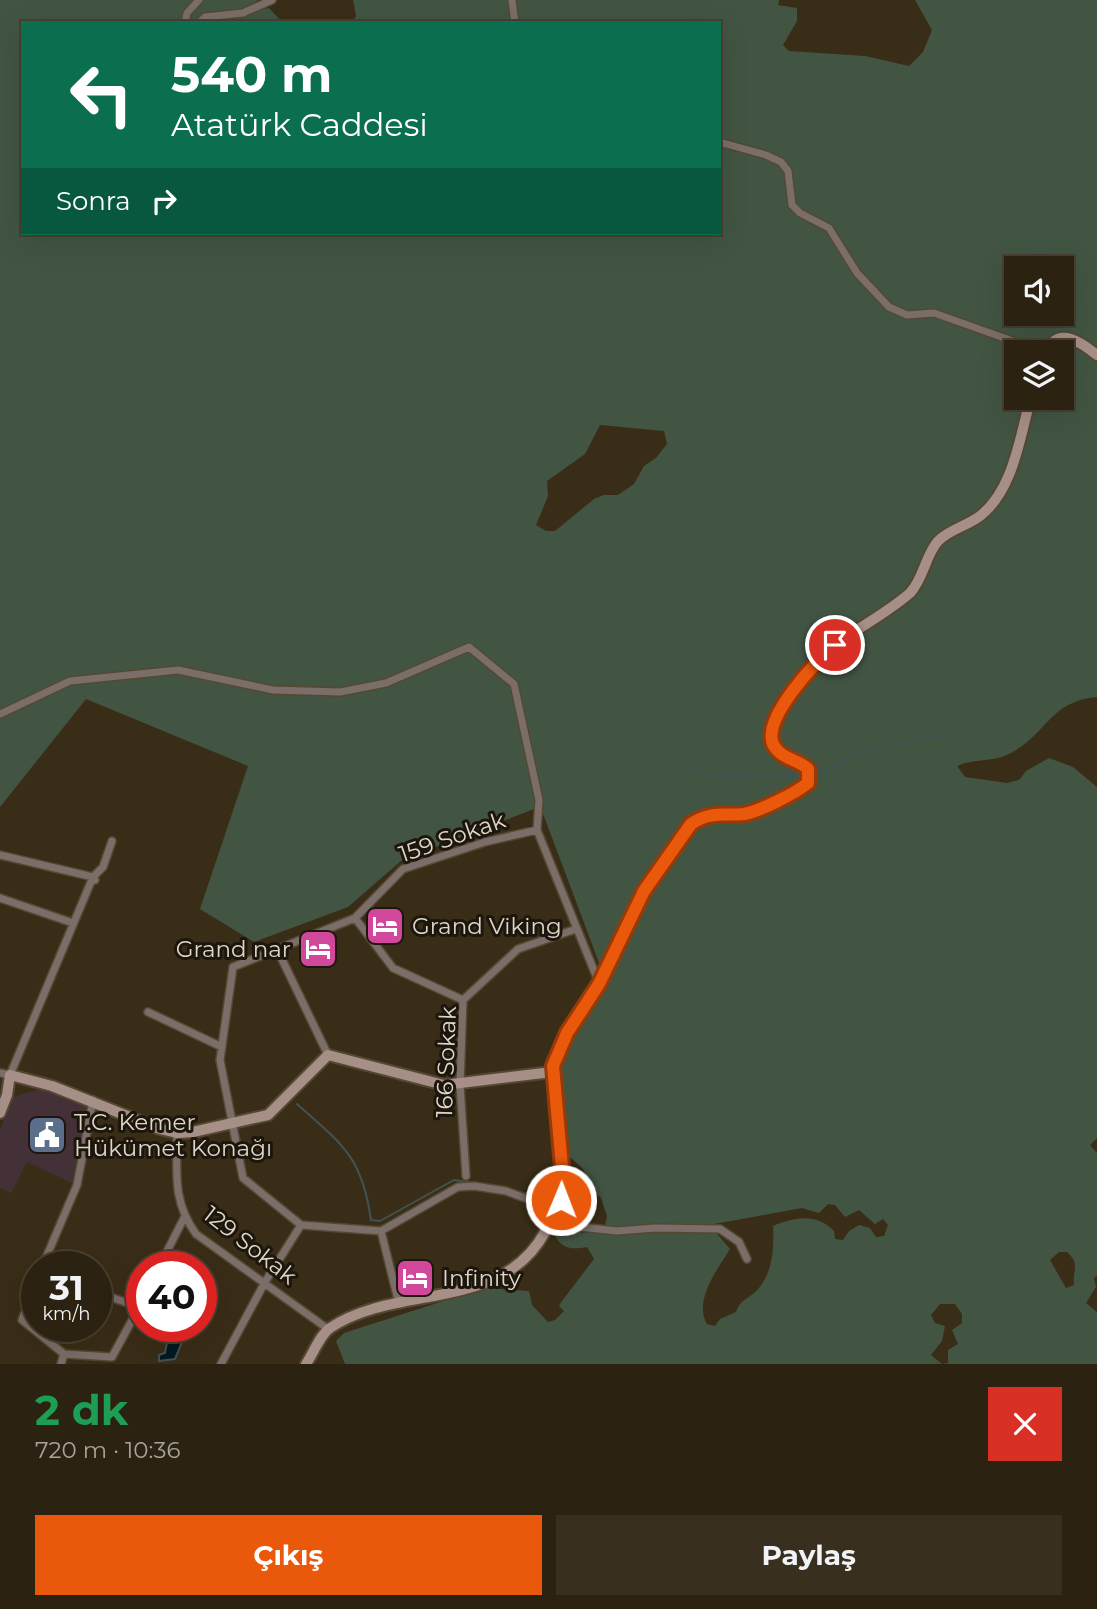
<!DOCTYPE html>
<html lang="tr">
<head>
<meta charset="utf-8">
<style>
  body { margin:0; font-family:Montserrat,sans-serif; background:#382f1f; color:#f1f3f6; height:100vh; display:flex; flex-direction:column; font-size:26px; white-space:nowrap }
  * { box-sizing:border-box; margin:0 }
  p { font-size:23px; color:#a6a49f }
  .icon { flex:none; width:38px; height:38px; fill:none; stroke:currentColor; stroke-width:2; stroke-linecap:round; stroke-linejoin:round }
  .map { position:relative; height:1364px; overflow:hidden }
  .drawer { display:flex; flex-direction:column; background:#2c2211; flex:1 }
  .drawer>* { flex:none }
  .hud { position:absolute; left:21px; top:21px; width:700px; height:214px; border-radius:0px; box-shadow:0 7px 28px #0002,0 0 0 2px #483f31; background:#0b6e4f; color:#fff; overflow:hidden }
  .fabs { position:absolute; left:1004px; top:256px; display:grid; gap:14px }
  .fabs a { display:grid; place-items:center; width:70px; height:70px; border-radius:0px; background:#2c2211; box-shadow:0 7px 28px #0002,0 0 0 2px #483f31; font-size:35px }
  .speed { position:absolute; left:21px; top:1251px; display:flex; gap:14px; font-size:35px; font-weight:700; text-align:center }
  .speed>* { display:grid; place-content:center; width:91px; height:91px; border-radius:50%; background:#2c2211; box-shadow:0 7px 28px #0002,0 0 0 2px #483f31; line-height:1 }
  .speed small { font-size:18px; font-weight:400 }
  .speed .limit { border:10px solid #d22; background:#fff; color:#111 }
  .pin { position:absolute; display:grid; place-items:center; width:60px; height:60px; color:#fff; margin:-30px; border:4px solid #fff; border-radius:50%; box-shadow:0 2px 7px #0007 }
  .me { position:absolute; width:77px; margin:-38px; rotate:1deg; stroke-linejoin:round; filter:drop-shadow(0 0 5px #0008) }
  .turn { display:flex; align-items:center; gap:24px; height:147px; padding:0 35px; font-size:32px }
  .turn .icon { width:91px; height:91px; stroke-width:2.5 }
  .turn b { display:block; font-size:49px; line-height:60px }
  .then { display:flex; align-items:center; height:66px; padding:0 35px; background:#0003; gap:14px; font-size:26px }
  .round { display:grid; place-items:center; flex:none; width:74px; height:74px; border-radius:0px; background:#382f1f }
  .overview { display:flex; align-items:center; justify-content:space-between; height:119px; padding:0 35px }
  h1 { font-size:42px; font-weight:700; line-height:52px; color:#1e9e55 }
  .action { display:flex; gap:14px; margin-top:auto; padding:14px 35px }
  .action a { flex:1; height:80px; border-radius:0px; background:#ea580c; color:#fff; font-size:28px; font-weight:700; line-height:80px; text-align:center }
  .action a+a { background:#382f1f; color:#f1f3f6 }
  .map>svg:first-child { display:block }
  .commercial { fill:#443037 }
  .green { fill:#425543; fill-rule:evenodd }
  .water { fill:#001a20; stroke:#435253; stroke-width:2 }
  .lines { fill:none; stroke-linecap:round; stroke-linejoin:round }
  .stream { stroke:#435253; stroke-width:2 }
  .street-casing { stroke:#544833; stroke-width:10 }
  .secondary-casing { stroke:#544833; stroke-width:14 }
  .street { stroke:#7b6d67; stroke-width:7 }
  .secondary { stroke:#a68f87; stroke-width:10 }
  .route-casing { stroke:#983908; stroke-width:18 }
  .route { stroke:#ea580c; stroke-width:12 }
  .labels { text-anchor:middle; stroke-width:6; stroke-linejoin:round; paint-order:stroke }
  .street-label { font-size:23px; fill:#ded6c9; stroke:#1c160d }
  .poi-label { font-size:23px; fill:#ded6c9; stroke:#1c160d; text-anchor:start }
</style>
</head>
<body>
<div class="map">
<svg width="1097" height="1364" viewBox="0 0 1097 1364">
  <rect width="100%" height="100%" fill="#3a2d17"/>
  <path class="commercial" d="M43,1088L87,1104L72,1183L27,1162L11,1193L0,1188V1130L13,1097Z"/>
  <path class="green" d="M0,0H258L252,5L257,10L269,8L283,23H23V233H719V23H352L356,16L353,0H779L778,5L797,8V21L783,45L789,51L865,56L909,66L923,52L932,30L915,0H1097V697C1049,701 1047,735 1009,754C991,763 974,758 957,766L965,777L1007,783L1019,780L1026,771L1049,758L1073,767L1097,787V1138L1090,1145L1097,1153V1276L1094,1278L1096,1287L1086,1303L1097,1312V1364H345L336,1341L344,1333L484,1288L529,1291L532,1305L548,1322L555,1320L564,1311L559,1306L562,1301L594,1259L587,1247C572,1250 560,1249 554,1233L557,1227L564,1226L583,1233L604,1231L607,1216L601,1198L590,1187L583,1169L570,1157L559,1061L571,1032L607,984L542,811L534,809L402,860L348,907L254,942L200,909L248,766L86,699L0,807ZM1017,268H1062V313H1017ZM1017,352H1062V397H1017ZM600,425L664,431L667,444L656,458L644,466L634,484L618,495H604L594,499L555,531H546L536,525L548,496L547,481L585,454ZM828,1204L835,1205L845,1217L859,1210L875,1224L883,1219L888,1225L884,1236L876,1237L870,1228L859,1225L849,1231L843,1240L835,1239L834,1231C816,1213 796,1217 773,1226C774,1249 773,1276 754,1293C745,1300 740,1301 736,1312L720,1319L715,1326L707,1324C693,1300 718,1269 730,1249L718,1235L714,1224L802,1208L819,1213ZM1059,1252H1067C1081,1265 1072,1269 1074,1285L1066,1288L1050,1260ZM940,1304H955L962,1314V1323L952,1330L958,1344L948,1350V1363L942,1364L931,1355L942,1341L945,1326L935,1323L931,1315Z"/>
  <path class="water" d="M174,1337L182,1342L175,1359L159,1361V1355L165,1353L167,1342Z"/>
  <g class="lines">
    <path class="stream" d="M682,771L723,776L799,775
      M818,772L838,765L859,751L940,736
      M297,1104C342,1144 362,1156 371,1220L380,1221L454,1180L501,1187
      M506,1188L534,1196L551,1208
      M554,1224L562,1234"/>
    <defs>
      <path id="street" d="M512,0L515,23
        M185,23L187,13L199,0
        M199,23L205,17L243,13L272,0
        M719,142L766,155L781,162L788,171L792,205L800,213L829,228L857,273L889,307L907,315L934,313L1024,345L1049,346
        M0,714L70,681L178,670L273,690L340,692L386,683L469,647L514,684L539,800L537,830L599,983
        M0,855L93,877L10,1075L0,1073
        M95,880L93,877L103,867L112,841
        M0,898L73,923
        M355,918L403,869L485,842L537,830
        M277,949L328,1055
        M463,1000L393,968L355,918L233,967L220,1060L243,1178L301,1225L381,1231L458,1187L474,1186L506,1191L533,1201L554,1216L580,1227L617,1231L655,1228L720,1229L739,1242L747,1259
        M148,1012L222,1047
        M177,1133C177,1172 172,1201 196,1234L328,1329
        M466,1176L460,1085L463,1000L518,949L576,929
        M381,1231L399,1304
        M42,1267L77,1185L93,1100
        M159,1267L184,1218
        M37,1280L22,1320L64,1354
        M96,1292L139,1307
        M61,1364L64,1354L112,1357L142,1302
        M221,1364L265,1282L301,1225"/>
      <path id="secondary" d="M1047,352C1058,325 1082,343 1097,355
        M10,1075L52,1086L160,1129L177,1133L193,1132L268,1115L328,1055L444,1085L552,1072
        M0,1113L7,1095L10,1075
        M306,1364C313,1354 320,1335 330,1328C397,1283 501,1313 545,1232C553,1217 561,1204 563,1187L553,1066L567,1033L599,983L644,891L691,824C709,811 724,816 744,814C759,812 796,793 808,783V769C798,759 781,759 774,745C762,721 816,658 835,644C860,627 887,613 910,593C924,578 925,556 938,541C950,529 967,526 980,516C1014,490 1020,435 1031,397"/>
    </defs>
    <use href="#street" class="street-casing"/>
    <use href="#secondary" class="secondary-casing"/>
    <use href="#street" class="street"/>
    <use href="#secondary" class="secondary"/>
  </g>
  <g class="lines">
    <defs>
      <path id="route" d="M561,1200L562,1167L553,1066L567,1033L599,984L644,891L691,824C709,811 724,816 744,814C758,812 796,793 808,783V769C798,759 780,759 773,744C762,718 817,660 835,645"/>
    </defs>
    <use href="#route" class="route-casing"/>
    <use href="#route" class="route"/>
  </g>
  <defs>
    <symbol id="hotel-square" viewBox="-11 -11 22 22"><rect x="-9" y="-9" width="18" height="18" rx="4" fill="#d1479c" stroke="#1c160d"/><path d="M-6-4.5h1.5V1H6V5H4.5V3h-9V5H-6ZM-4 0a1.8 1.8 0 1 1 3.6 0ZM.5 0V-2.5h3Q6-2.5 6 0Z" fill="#fff"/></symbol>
    <symbol id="civic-square" viewBox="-11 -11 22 22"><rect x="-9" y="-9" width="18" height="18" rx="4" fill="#5c6f8a" stroke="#1c160d"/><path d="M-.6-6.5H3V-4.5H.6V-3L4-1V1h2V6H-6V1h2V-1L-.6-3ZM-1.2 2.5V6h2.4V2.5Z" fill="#fff"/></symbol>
  </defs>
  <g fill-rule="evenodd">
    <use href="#hotel-square" x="363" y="904" width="44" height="44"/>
    <use href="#hotel-square" x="296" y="927" width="44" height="44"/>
    <use href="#civic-square" x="25" y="1113" width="44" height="44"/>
    <use href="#hotel-square" x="393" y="1256" width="44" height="44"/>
  </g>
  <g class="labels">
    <g class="street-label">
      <text transform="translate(452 837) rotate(-19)" y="8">159 Sokak</text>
      <text transform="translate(446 1062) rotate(-88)" y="8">166 Sokak</text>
      <text transform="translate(250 1245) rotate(38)" y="8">129 Sokak</text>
    </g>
    <g class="poi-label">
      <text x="412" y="934">Grand Viking</text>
      <text x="291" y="957" text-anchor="end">Grand nar</text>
      <text x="74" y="1130">T.C. Kemer<tspan x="74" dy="26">Hükümet Konağı</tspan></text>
      <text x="442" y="1286">Infinity</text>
    </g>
  </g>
</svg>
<div class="fabs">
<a><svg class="icon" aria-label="sound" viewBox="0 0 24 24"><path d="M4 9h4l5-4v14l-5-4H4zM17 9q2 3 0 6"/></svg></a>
<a><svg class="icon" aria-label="layers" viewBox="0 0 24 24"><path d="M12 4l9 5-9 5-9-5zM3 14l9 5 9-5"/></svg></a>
</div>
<div class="speed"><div>31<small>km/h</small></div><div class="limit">40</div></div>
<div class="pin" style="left:835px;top:645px;background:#d93025"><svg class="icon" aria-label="arrive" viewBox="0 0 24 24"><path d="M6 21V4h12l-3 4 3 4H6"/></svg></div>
<svg class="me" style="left:561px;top:1200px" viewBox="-20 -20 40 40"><circle r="17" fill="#ea580c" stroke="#fff" stroke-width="3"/><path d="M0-11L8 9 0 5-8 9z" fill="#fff"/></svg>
<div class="hud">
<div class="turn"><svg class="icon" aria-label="left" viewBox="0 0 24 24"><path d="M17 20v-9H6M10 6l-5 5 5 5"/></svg><div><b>540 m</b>Atatürk Caddesi</div></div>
<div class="then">Sonra<svg class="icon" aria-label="right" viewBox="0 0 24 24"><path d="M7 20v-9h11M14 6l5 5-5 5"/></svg></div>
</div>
</div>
<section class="drawer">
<div class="overview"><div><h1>2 dk</h1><p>720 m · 10:36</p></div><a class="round" style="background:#d93025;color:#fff"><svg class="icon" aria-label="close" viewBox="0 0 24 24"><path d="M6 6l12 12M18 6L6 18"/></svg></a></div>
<div class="action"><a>Çıkış</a><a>Paylaş</a></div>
</section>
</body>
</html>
